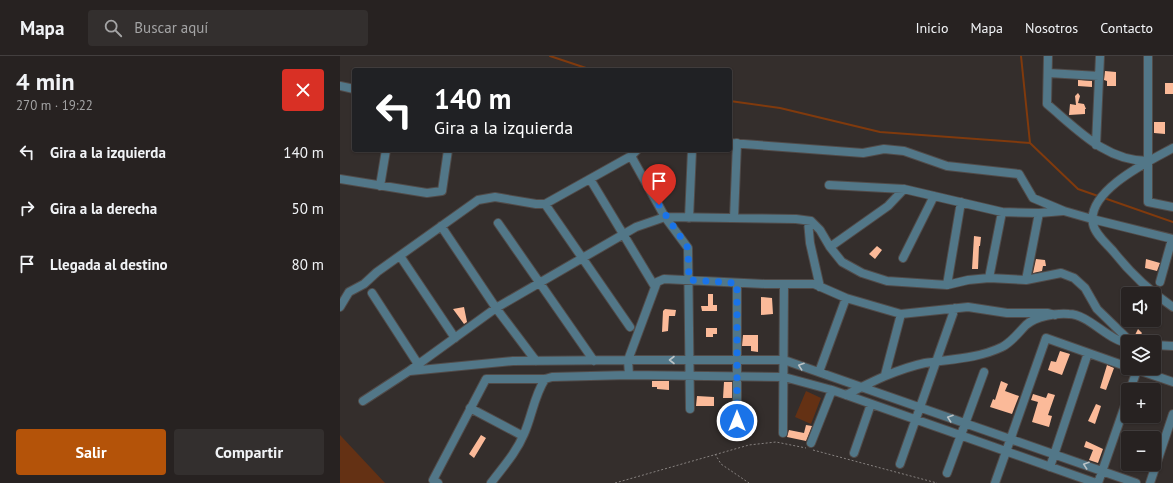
<!DOCTYPE html>
<html lang="es">
<head>
<meta charset="utf-8">
<style>
  body { margin:0; font-family:"PT Sans",sans-serif; background:#332f2e; color:#f1f3f6; height:100vh; display:flex; flex-direction:column; font-size:15px; white-space:nowrap }
  * { box-sizing:border-box; margin:0 }
  p { font-size:13px; color:#a4a4a5 }
  .icon { flex:none; width:22px; height:22px; fill:none; stroke:currentColor; stroke-width:2; stroke-linecap:round; stroke-linejoin:round }
  .map { position:relative; flex:1; overflow:hidden }
  .drawer { display:flex; flex-direction:column; background:#272221; width:340px }
  .drawer>* { flex:none }
  .banner { position:absolute; left:12px; top:12px; width:380px; height:84px; border-radius:4px; box-shadow:0 1px 3px #0004,0 0 0 1px #433f3f; background:#202124; color:#fff; overflow:hidden }
  .tools { position:absolute; left:781px; top:231px; display:grid; gap:8px }
  .tools a { display:grid; place-items:center; width:40px; height:40px; border-radius:4px; background:#272221; box-shadow:0 1px 3px #0004,0 0 0 1px #433f3f; font-size:20px }
  .pin { position:absolute; display:grid; place-items:center; width:34px; height:34px; color:#fff; margin:-41px -17px; border-radius:50% 50% 50% 0; rotate:-45deg; box-shadow:0 0 4px #0007 }
  .pin .icon { rotate:45deg }
  .me { position:absolute; width:44px; margin:-22px; rotate:0deg; stroke-linejoin:round; filter:drop-shadow(0 0 3px #0008) }
  .turn { display:flex; align-items:center; gap:14px; height:84px; padding:0 16px; font-size:18px }
  .turn .icon { width:52px; height:52px; stroke-width:2.5 }
  .turn b { display:block; font-size:28px; line-height:34px }
  .round { display:grid; place-items:center; flex:none; width:42px; height:42px; border-radius:4px; background:#332f2e }
  .summary { display:flex; align-items:center; justify-content:space-between; height:68px; padding:0 16px }
  h1 { font-size:24px; font-weight:800; line-height:30px }
  .button { display:flex; gap:8px; margin-top:auto; padding:8px 16px }
  .button a { flex:1; height:46px; border-radius:4px; background:#b45309; color:#fff; font-size:16px; font-weight:800; line-height:46px; text-align:center }
  .button a+a { background:#332f2e; color:#f1f3f6 }
  ul { padding:0; list-style:none }
  li { display:flex; align-items:center; gap:12px; height:56px; padding:0 16px }
  li div { flex:1 }
  li b { display:block; font-size:15px }
  li em { font-style:normal }
  header { display:flex; align-items:center; gap:24px; box-sizing:border-box; height:56px; padding:0 20px; background:#272221; border-bottom:1px solid #433f3f }
  header strong { font-size:19px }
  nav { display:flex; gap:22px; margin-inline-start:auto; font-size:14px }
  .search { width:280px; height:36px; background:#332f2e; display:flex; align-items:center; gap:10px; box-sizing:border-box; padding:0 14px; border-radius:4px; color:#a4a4a5; font-size:15px }
  main { display:flex; flex:1; min-height:0 }
  .map>svg:first-child { display:block }
  .green { fill:#643114 }
  .lines { fill:none; stroke-linecap:round; stroke-linejoin:round }
  .stream { stroke:#803a0d; stroke-width:2 }
  .building { fill:#fbba99 }
  .minor-casing { stroke:#514b49; stroke-width:10 }
  .path { stroke:#878280; stroke-width:1; stroke-dasharray:2 2; stroke-linecap:butt }
  .minor { stroke:#527788; stroke-width:8 }
  .oneway { stroke:#bac3c6 }
  .route { stroke:#1a73e8; stroke-width:7; stroke-dasharray:0 12.6 }
</style>
</head>
<body>
<header>
<strong>Mapa</strong>
<div class="search"><svg class="icon" aria-label="search" viewBox="0 0 24 24"><circle cx="10" cy="10" r="6"/><path d="M15 15l6 6"/></svg>Buscar aquí</div>
<nav><a>Inicio</a><a>Mapa</a><a>Nosotros</a><a>Contacto</a></nav>
</header>
<main>
<section class="drawer">
<div class="summary"><div><h1>4 min</h1><p>270 m · 19:22</p></div><a class="round" style="background:#d93025;color:#fff"><svg class="icon" aria-label="close" viewBox="0 0 24 24"><path d="M6 6l12 12M18 6L6 18"/></svg></a></div>
<ul>
<li><svg class="icon" aria-label="left" viewBox="0 0 24 24"><path d="M17 20v-9H6M10 6l-5 5 5 5"/></svg><div><b>Gira a la izquierda</b></div><em>140 m</em></li>
<li><svg class="icon" aria-label="right" viewBox="0 0 24 24"><path d="M7 20v-9h11M14 6l5 5-5 5"/></svg><div><b>Gira a la derecha</b></div><em>50 m</em></li>
<li><svg class="icon" aria-label="arrive" viewBox="0 0 24 24"><path d="M6 21V4h12l-3 4 3 4H6"/></svg><div><b>Llegada al destino</b></div><em>80 m</em></li>
</ul>
<div class="button"><a>Salir</a><a>Compartir</a></div>
</section>
<div class="map">
<svg width="833" height="427" viewBox="0 0 833 427">
  <rect width="100%" height="100%" fill="#342e2c"/>
  <path class="green" d="M466,335L481,342L471,368L455,361Z
    M0,379L45,427H0Z"/>
  <g class="lines">
    <path class="stream" d="M210,0L252,14
      M681,0L690,87
      M390,45L440,52L540,76L690,87L738,133L758,140
      M764,142L833,166"/>
  </g>
  <path class="building" d="M765,15L776,16V30H767V25L764,24Z
    M738,24L752,25V31L738,30Z
    M825,27H833V38H825Z
    M738,37L740,40L738,47L744,48L746,53H745V58L729,59L730,48L736,49L735,40Z
    M814,66H825V78L814,77Z
    M634,180L641,181L640,190H639L638,213H632Z
    M537,190L542,194L535,203L529,198Z
    M696,203L705,204L706,210H703L702,215L693,217Z
    M806,203L820,207L817,215L805,212Z
    M368,238H373V249H377V255H362L361,250H368Z
    M421,241L432,242L433,258L421,259Z
    M124,251L127,266L124,268L113,253Z
    M325,253L336,254L335,260H329L328,275L322,276L323,255Z
    M366,272H377V278H373V281H366Z
    M798,273L802,277L799,281L811,284L809,286H796L794,281Z
    M403,279H418V296L411,295V290H402Z
    M720,295L730,298L722,319L708,314L711,305L716,306Z
    M767,309L774,312L766,334L760,332Z
    M312,325H329V334L317,333V331H312Z
    M661,325L668,328L665,335L679,340L672,358L650,351L653,343L655,344Z
    M384,326H392V342H383Z
    M708,337L715,339L708,359L712,360L709,371L692,366L698,346L691,344L693,338L706,342Z
    M357,340L374,341V350H356Z
    M756,348L761,350L755,368L748,365Z
    M466,369L472,370L466,385L447,381L449,374L464,377Z
    M141,379L146,382L134,402L129,398Z
    M746,385L763,393L758,407L749,404L753,394L744,391Z"/>
  <g class="lines">
    <defs>
      <path id="minor" d="M708,0L707,48C738,74 766,105 808,105
        M808,0V146L833,151
        M708,17L759,20
        M0,30L14,33
        M390,87L523,97L544,93L564,95L607,110L679,118L693,142L724,155L752,163L833,183
        M756,89L760,0
        M833,92C809,105 746,135 753,168C755,178 766,187 773,195C791,218 809,235 833,251
        M291,100L325,161L348,192L350,353
        M0,123L87,137L102,135L108,94
        M250,123L315,231
        M489,129L564,133L662,156L699,157L723,155
        M40,130L46,94
        M205,148L290,271
        M349,162L352,94
        M394,162L397,87
        M468,165L470,187L480,231
        M158,167L254,305
        M101,170L156,252L196,305
        M490,191L548,150L564,133
        M60,200L115,282
        M563,202L594,140
        M649,222L662,156
        M686,224L699,157
        M820,226L832,183
        M607,229L621,146
        M32,237L78,308
        M0,251L9,236L24,228L37,216L138,144L155,141L196,148H205L291,100L297,94
        M814,289L833,290
        M792,312L833,326
        M70,315L173,305L288,304L317,226L324,223L425,228H474L506,242L561,258L628,251L667,257H708L715,259
        M479,316L506,242
        M545,319L561,258
        M790,334L797,314
        M506,339C531,326 557,313 585,307C610,303 637,303 662,291C672,286 678,277 686,269C696,260 716,257 729,258C748,258 769,285 788,287
        M23,345L69,315L156,252L296,171L325,161L456,163L471,165L480,174L490,191L502,206L522,217L547,225L607,229L628,224L649,222L686,224L721,217L734,222L745,232L757,253L791,286
        M130,352L183,380
        M397,365V227
        M443,377L444,228
        M471,387L492,334
        M514,397L531,348
        M560,408L615,252
        M710,411L748,297
        M607,417L644,316
        M98,427L93,424L146,323H205L212,321L289,319
        M151,427C163,411 176,397 184,378C192,360 194,340 205,323
        M655,427L706,282L788,311
        M756,427L492,334L444,321L289,319L288,304H444L796,427
        M758,427L788,341
        M810,427L833,358"/>
    </defs>
    <use href="#minor" class="minor-casing"/>
    <path class="path" d="M473,394L597,427
      M375,398L381,408L409,427
      M275,427L409,389L436,386L466,392"/>
    <use href="#minor" class="minor"/>
  </g>
  <defs><path id="oneway-chevron" d="M-2-3.5L2.5 0L-2 3.5" fill="none" stroke-width="1.6" stroke-linecap="round" stroke-linejoin="round"/></defs>
  <g class="oneway">
    <use href="#oneway-chevron" transform="translate(332 304) rotate(180)"/>
    <use href="#oneway-chevron" transform="translate(461 310) rotate(-161)"/>
    <use href="#oneway-chevron" transform="translate(610 362) rotate(-161)"/>
    <use href="#oneway-chevron" transform="translate(746 409) rotate(-161)"/>
  </g>
  <g class="lines">
    <path class="route" d="M319,149L348,192L349,224L397,227V365"/>
  </g>
</svg>
<div class="tools">
<a><svg class="icon" aria-label="sound" viewBox="0 0 24 24"><path d="M4 9h4l5-4v14l-5-4H4zM17 9q2 3 0 6"/></svg></a>
<a><svg class="icon" aria-label="layers" viewBox="0 0 24 24"><path d="M12 4l9 5-9 5-9-5zM3 14l9 5 9-5"/></svg></a>
<a>+</a>
<a>−</a>
</div>
<div class="pin" style="left:319px;top:149px;background:#d93025"><svg class="icon" aria-label="arrive" viewBox="0 0 24 24"><path d="M6 21V4h12l-3 4 3 4H6"/></svg></div>
<svg class="me" style="left:397px;top:365px" viewBox="-20 -20 40 40"><circle r="17" fill="#1a73e8" stroke="#fff" stroke-width="3"/><path d="M0-11L8 9 0 5-8 9z" fill="#fff"/></svg>
<div class="banner">
<div class="turn"><svg class="icon" aria-label="left" viewBox="0 0 24 24"><path d="M17 20v-9H6M10 6l-5 5 5 5"/></svg><div><b>140 m</b>Gira a la izquierda</div></div>
</div>
</div>
</main>
</body>
</html>
